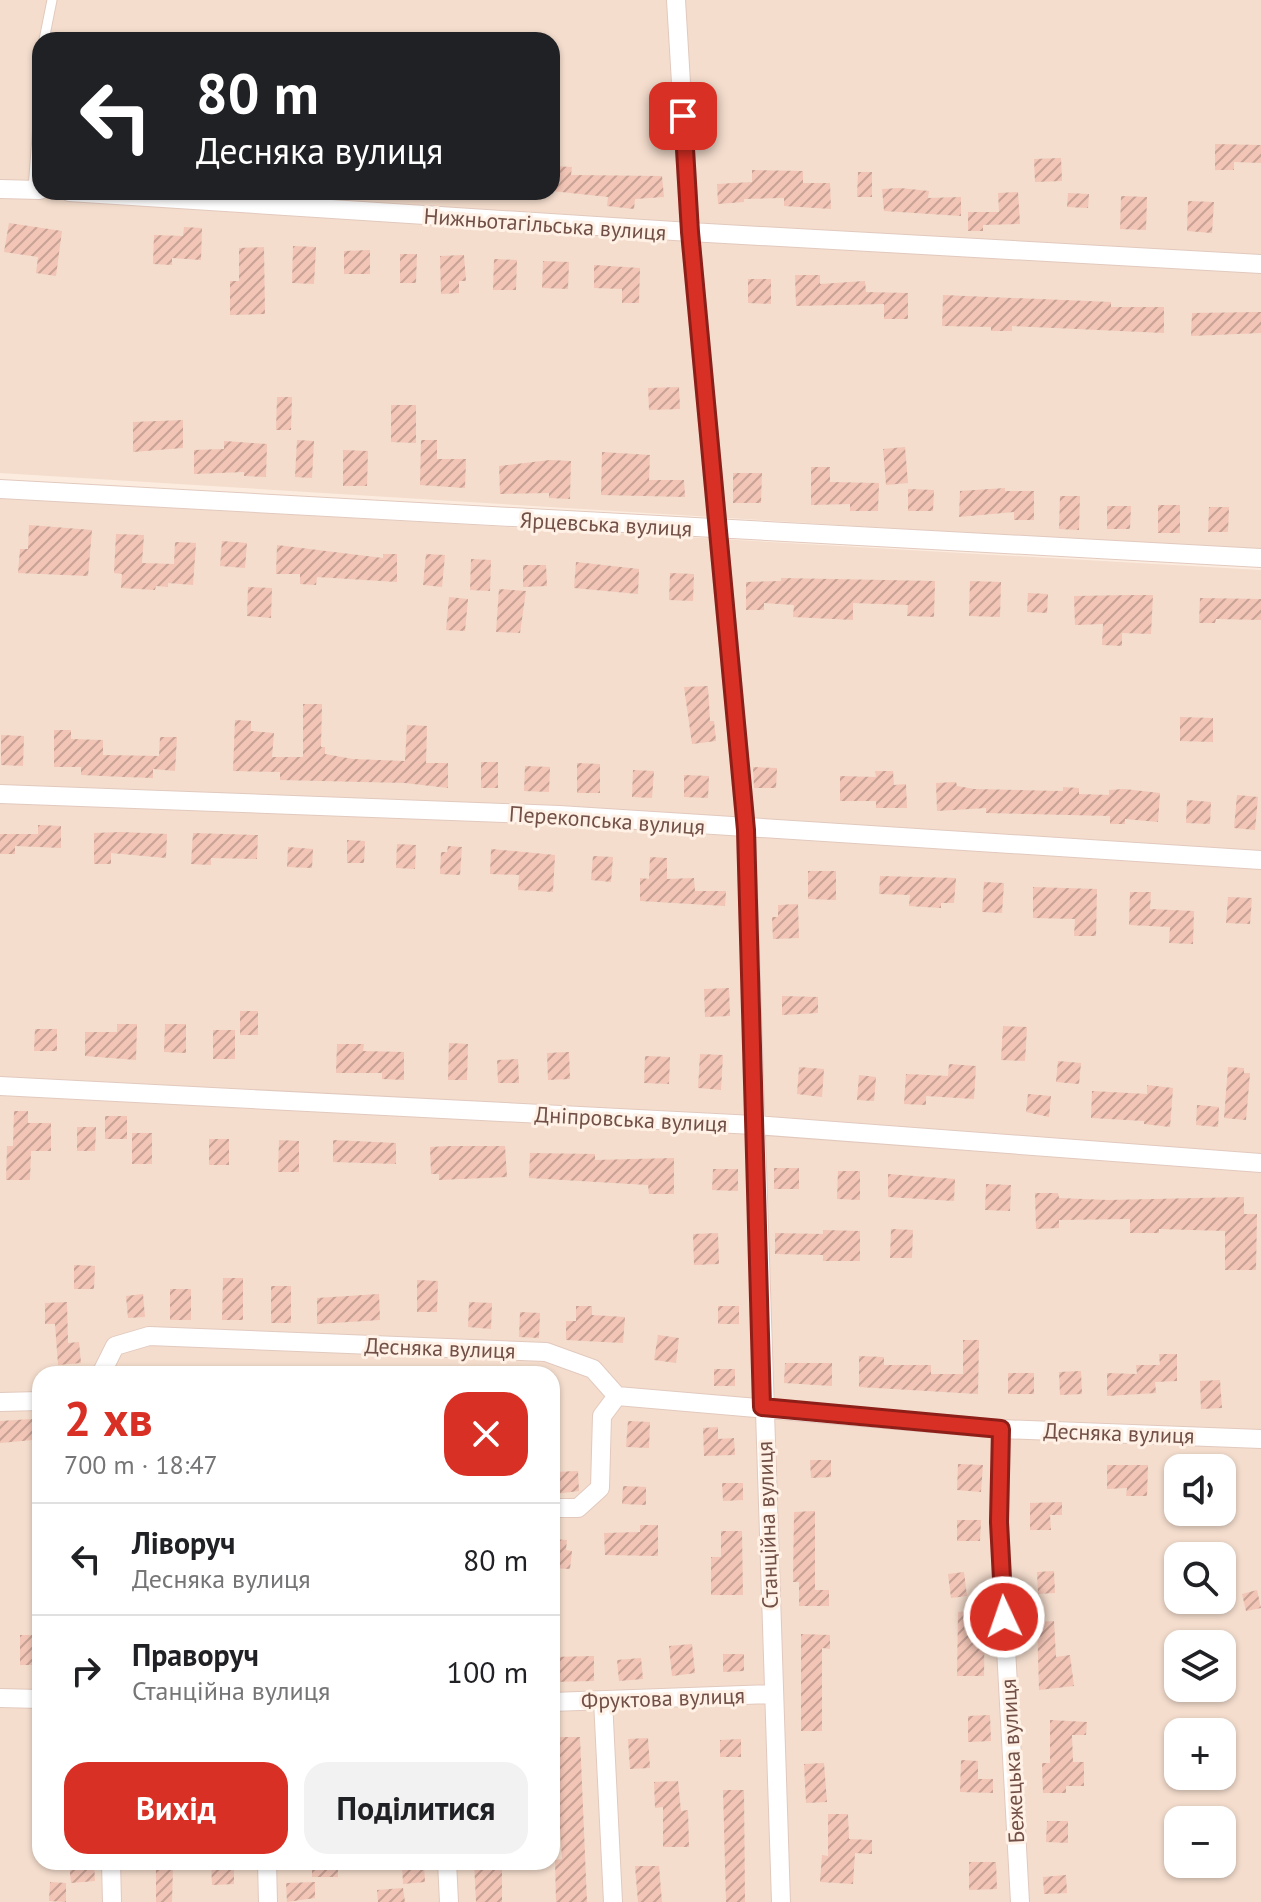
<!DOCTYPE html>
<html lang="uk">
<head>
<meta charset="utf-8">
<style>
  body { margin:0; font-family:"PT Sans",sans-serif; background:#f2f2f2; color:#202124; height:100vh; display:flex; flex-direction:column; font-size:30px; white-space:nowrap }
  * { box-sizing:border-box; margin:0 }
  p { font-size:26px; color:#757577 }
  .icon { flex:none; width:44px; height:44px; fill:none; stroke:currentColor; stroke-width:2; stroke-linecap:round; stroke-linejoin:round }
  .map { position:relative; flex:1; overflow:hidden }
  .side { position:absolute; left:32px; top:1366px; width:528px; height:504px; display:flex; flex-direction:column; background:#fff; border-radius:24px; box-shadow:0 2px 6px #0004 }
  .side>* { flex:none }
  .guide { position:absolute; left:32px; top:32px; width:528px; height:168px; border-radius:24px; box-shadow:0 2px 6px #0004; background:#202124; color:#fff; overflow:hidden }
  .buttons { position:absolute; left:1164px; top:1454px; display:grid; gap:16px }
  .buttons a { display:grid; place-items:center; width:72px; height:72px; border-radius:16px; background:#fff; box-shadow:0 2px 6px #0004; font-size:40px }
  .pin { position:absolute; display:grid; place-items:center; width:68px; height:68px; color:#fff; margin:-34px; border-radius:16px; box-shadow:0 4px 12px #0006 }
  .me { position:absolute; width:88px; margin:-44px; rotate:357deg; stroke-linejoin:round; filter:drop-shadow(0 0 6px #0008) }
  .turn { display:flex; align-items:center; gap:28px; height:168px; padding:0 32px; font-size:36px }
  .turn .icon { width:104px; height:104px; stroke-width:2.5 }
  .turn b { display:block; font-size:56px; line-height:68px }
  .round { display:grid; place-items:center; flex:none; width:84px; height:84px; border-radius:24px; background:#f2f2f2 }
  .head { display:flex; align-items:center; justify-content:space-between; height:136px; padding:0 32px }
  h1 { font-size:48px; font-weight:800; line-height:60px; color:#d93025 }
  .button { display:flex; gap:16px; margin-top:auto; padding:16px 32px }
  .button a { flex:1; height:92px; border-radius:24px; background:#d93025; color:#fff; font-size:32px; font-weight:800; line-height:92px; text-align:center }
  .button a+a { background:#f2f2f2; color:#202124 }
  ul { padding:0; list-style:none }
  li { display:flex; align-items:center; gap:24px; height:112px; padding:0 32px; border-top:2px solid #e0e0e0 }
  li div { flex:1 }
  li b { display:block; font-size:30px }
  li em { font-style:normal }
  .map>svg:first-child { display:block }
  .residential { fill:#f4ddcd; fill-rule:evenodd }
  .building { fill:url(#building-hatch) }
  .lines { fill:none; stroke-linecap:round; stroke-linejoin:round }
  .lane-casing { stroke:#e2c9be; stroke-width:11 }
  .street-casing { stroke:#e2c9be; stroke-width:20 }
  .lane { stroke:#fff; stroke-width:9 }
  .street { stroke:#fff; stroke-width:18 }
  .route-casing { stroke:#8d1f18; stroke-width:20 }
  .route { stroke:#d93025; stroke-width:14 }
  .labels { text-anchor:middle; stroke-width:6; stroke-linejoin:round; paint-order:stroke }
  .street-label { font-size:22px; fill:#725047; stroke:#fff1e5 }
</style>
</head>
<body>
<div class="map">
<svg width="1261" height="1902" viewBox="0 0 1261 1902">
  <defs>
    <pattern id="building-hatch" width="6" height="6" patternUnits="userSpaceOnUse" patternTransform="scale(2)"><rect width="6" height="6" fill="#f2c5b6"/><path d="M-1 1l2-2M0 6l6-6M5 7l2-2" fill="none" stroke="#c8a296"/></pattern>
  </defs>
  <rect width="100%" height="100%" fill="#fcecdf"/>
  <path class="residential" d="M0,0H1261V551L0,473ZM40,40H552V192H40Z
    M0,498L1261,570V1902H0ZM40,1374H552V1862H40ZM1178,1468H1222V1512H1178ZM1178,1556H1222V1600H1178ZM1178,1644H1222V1688H1178ZM1178,1732H1222V1776H1178ZM1178,1820H1222V1864H1178Z"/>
  <path class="building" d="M1215,144L1261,145V163L1234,162V170H1215Z
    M1061,158L1062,181L1035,182L1034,159Z
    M552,166L572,167L571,175L662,176L664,197L635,199L634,209L607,206L608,197L552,191Z
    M752,170L803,171V183H830L831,209L784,206V198L744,199V202L718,204L717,184L752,182Z
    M858,172H872V197H857Z
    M900,188L929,191L928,198L961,197V216L884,211L882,189Z
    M1018,192L1020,224L983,225V231H968V212H999L998,193Z
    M1068,193L1089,194L1088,208L1067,207Z
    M1121,196L1147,197L1146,230L1120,229Z
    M1188,201L1214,202L1212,233L1187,231Z
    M9,223L62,231L56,276L36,273L38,257L4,252Z
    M184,227L202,228L201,260L172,258V265L153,264L154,235L183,236Z
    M293,246L316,247L314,284L292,283Z
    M264,247L265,314L230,315V281H239V248Z
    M370,250V274H344V251Z
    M400,254H417L416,283H400Z
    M464,255L466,281H459V293L441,294L440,256Z
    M494,259L517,260L516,290H493Z
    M543,261L569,262L568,289L542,288Z
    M594,265L640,268L639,303H622V289L594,288Z
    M795,275H820V284L865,281L866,292L908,293V319H884V304L796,306Z
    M748,279H771V304L748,303Z
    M943,295L1111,302V307H1164V333L1012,326V331H991V327L942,326Z
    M1261,312V333L1191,336L1192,313Z
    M679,387L680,409L649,410L648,388Z
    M277,397H292L291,430H276Z
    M391,405H416V443L391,442Z
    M183,420V448L133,452V422Z
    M297,440L314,441L312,478L295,477Z
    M421,440H437V459H466L465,488L420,485Z
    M224,441L267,444L266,477L244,476V472L194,474V450L224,449Z
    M905,447L908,483L886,485L883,449Z
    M343,450L368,451L367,486H343Z
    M602,452L650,455L649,480H684L685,497L601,495Z
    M550,460L571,461L570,499L549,498V493L500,494L499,466Z
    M811,467H830V482L879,483L878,511H850V504L811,505Z
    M733,473H762L761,503H733Z
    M1005,488V491H1034V520H1014V512L959,517L960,491Z
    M908,489L934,490L933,511H908Z
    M1060,496H1080L1079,530L1059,529Z
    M1158,505H1180V533H1158Z
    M1107,506H1131L1130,529H1107Z
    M1209,507H1229L1228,532H1208Z
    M29,525L92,530L88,576L18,573L20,549H28Z
    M116,534L144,535L142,563L174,564L175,542L196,543L193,585L168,583V587L156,586L155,590L121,588L122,574L114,573Z
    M222,541L247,543L245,568L220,566Z
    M277,545L383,558V554H397V582L317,577L316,585L300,584V574H276Z
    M426,554L445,555L442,587L423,585Z
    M471,559L491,560L490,591L470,590Z
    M576,562L639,569L638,594L574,588Z
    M523,565H546L547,586L523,587Z
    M670,573L694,574L693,601L669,600Z
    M781,578L935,581L934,617L907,616L908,605L853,603V620L793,617L794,605L764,603V610H746V582L781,581Z
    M970,581L1001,582L1000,617L969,616Z
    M248,587L272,588L271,618L247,616Z
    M499,589L526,591L520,633L496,632Z
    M1028,593L1048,594L1047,613L1027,612Z
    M1132,595H1153L1151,634L1122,633V646L1102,645L1103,624L1075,625L1074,596Z
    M449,597L468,599L465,631L446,630Z
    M1200,598L1261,599V620L1216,619L1215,623H1199Z
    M708,686L710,721H714L716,741L692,744L684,687Z
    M303,704H322L321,747H325V754L353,759L405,761L407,725L427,726L426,763H448V788L405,783L280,780V772L233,771L235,720L251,721V731L274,733L272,757H303Z
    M1180,717L1213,718V742L1180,741Z
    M54,730H71V739L103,740V755L159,756L160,737H177L175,771L153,769V778L124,777L81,775V767H54Z
    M1,735L24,736L23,766L1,765Z
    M481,762H498V788H481Z
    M577,763L600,764V793H577Z
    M525,766L550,767L549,792L524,791Z
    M753,767L777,768L776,788H754Z
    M633,770L654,771L652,798L632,797Z
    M875,771H893L894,785L906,784L907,808H876V801H840V776L876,777Z
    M684,775L709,776L708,798L684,797Z
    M956,782L957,786L974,789L1063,791V787L1079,788V794L1109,795V790L1124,789L1160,793L1158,822L1125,819V824H1110V816L986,813V808L937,811L936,783Z
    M1237,795L1258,797L1255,830L1234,828Z
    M1187,800L1211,802L1210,824L1186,823Z
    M38,825L61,826V848L15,846V854H0V834H38Z
    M121,832L167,834L166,858L111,853V864H94V833Z
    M193,833L258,835L257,859L211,858V865L191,864Z
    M347,840L365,841L364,863H347Z
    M397,844L416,845L415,869L396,868Z
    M448,846L462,847L460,875L440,874L441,852H447Z
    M288,847L313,849L312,868L287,867Z
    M491,849L555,855L553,892L518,890L519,875L490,874Z
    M593,856L613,857L611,882L591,880Z
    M650,857L667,858V879L694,878L695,891H726L725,906L640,901V878L649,879Z
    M808,871H836V900L808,899Z
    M880,876L956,878L954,903H941V908L909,906L910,895L879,894Z
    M984,882L1004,883L1002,913L982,912Z
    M1033,887L1097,889L1096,936H1074L1075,919L1033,918Z
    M1130,892H1151L1150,909L1194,911L1193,944L1169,943L1170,927L1129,925Z
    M1228,897L1252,898L1250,924L1226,923Z
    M798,904L799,938L773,939L772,917H778V905Z
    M729,988L730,1016L705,1017L704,989Z
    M782,996L818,997V1013L782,1015Z
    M240,1011H258V1035H240Z
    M117,1024H137L136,1060L85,1056V1032H117Z
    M165,1024H186V1053L164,1052Z
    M1003,1026L1027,1027L1025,1061L1001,1060Z
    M35,1029H57V1051H34Z
    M213,1030H235V1059H213Z
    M449,1043L468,1044L467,1080H448Z
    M337,1044H364L363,1051L404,1052V1080L382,1079V1073H336Z
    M569,1052L570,1079L548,1080L547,1053Z
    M700,1054L723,1055L721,1090L698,1088Z
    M645,1056L670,1057L669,1084L644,1083Z
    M518,1059L519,1083H498L497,1060Z
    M1058,1061L1081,1063L1079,1084L1056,1082Z
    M949,1064L976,1066L974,1099L926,1096V1105L904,1104L906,1074L948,1076Z
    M799,1067L824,1069L822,1097L797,1094Z
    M1228,1067L1244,1068V1073H1250L1246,1120L1224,1118Z
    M859,1075L876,1077L874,1101L857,1100Z
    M1147,1085L1173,1088L1170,1127L1144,1124V1121L1091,1118L1092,1091L1147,1094Z
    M1028,1094L1051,1096L1049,1117L1026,1112Z
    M1197,1105L1219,1107L1218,1127L1196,1125Z
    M14,1111H28V1123H51V1151H31L30,1180H6L7,1146H13Z
    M105,1116H127V1139H105Z
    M77,1127H96L95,1151H77Z
    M132,1133H152V1164H132Z
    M209,1139H229V1165H209Z
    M279,1140L299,1141V1172H278Z
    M333,1140L396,1143V1164L333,1162Z
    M450,1146H505L507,1177L439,1180V1174H431L430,1147Z
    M530,1153L595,1154V1160L674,1158V1194H649L648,1185L529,1178Z
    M774,1168H799V1189H774Z
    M713,1169H738V1191L712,1190Z
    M838,1171H860V1200L837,1199Z
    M888,1174L955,1179L954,1201L888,1197Z
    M986,1184L1011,1185L1010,1211L985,1210Z
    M1035,1193H1058L1059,1198L1108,1200L1244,1197V1214H1257L1256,1270H1225V1231L1159,1229V1233H1130V1219L1059,1220V1228L1036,1229Z
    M891,1229L913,1230L912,1258H890Z
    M823,1230L860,1231V1261H823V1255L775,1254V1233L823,1234Z
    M718,1233L719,1264L694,1265L693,1234Z
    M74,1265L95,1266L94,1289H74Z
    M223,1278H243V1320H222Z
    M417,1280L438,1281L437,1312H417Z
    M271,1286H291V1323H271Z
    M170,1289H191V1320H170Z
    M143,1294L145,1317L128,1318L126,1296Z
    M379,1294L380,1320L317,1324V1298Z
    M67,1302L68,1343L79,1342L81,1363L58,1365L55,1324H45V1303Z
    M469,1302L492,1303L491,1329L468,1327Z
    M576,1306H592V1315L625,1317L623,1343L566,1340V1321H576Z
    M718,1306H739V1324H718Z
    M520,1312L540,1313L539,1338L519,1337Z
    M658,1335L679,1338L676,1363L654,1360Z
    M963,1340H979L978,1394L859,1387V1356L884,1357V1365H931V1374H963Z
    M1159,1354H1177V1381L1155,1382L1156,1393L1107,1396V1373L1137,1374L1136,1365H1160Z
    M785,1363H832V1386L784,1383Z
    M714,1369H735V1386H714Z
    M1081,1371L1082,1394L1060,1395L1059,1372Z
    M1008,1373H1034V1394H1008Z
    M1220,1380L1222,1408L1201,1409L1200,1381Z
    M32,1419L33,1440L0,1443V1421Z
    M628,1421L650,1422L649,1448L626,1447Z
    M718,1427V1439L734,1438L735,1455L704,1456L703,1428Z
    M810,1460H831V1477L811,1478Z
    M958,1464L983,1465L981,1492L957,1490Z
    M1107,1465H1148L1147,1496H1126L1127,1488L1107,1489Z
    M578,1471L579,1491L555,1494L554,1472Z
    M722,1483H743V1500L723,1501Z
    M623,1486L646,1487V1505L622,1504Z
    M1062,1502V1515H1050L1051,1530H1030V1503Z
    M815,1511V1590H829V1606H799V1582H793L794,1512Z
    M957,1520H981L980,1541H957Z
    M640,1525H658V1556L605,1555L604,1533L640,1532Z
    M721,1531H742L743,1595H711V1557H721Z
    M552,1539L567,1540L566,1550L572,1551L570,1569L552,1568Z
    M1054,1571L1055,1593L1038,1594L1037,1572Z
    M964,1572L967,1596L951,1598L948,1574Z
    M1257,1590L1261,1608L1246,1611L1242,1594Z
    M985,1610L984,1676H957L958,1612Z
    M1054,1621L1056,1657L1070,1655L1074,1686L1039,1690L1037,1622Z
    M801,1634L830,1635V1649L822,1648V1731H801Z
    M20,1635H39L40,1665H20Z
    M692,1644L695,1673L672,1676L669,1646Z
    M723,1654H744V1671L723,1672Z
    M594,1656V1681L552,1682V1657Z
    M641,1658L643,1679L619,1681L617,1660Z
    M990,1715L991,1741L968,1742V1716Z
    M1050,1720L1087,1722L1086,1735H1072L1073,1762H1084V1786H1066V1793H1043L1042,1763H1050Z
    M554,1737H580L587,1902H556L555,1860L562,1859Z
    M648,1738L650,1768L630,1769L628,1739Z
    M741,1739V1757H720V1740Z
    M961,1760L978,1761V1779H993V1793L960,1792Z
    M824,1763L827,1802L806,1803L804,1764Z
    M678,1781L681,1811L688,1810L689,1847H663V1807L655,1808L654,1782Z
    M723,1790H744L745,1902H726Z
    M828,1814H848L849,1839L872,1840V1854L855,1853L853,1884L820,1882L822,1855L828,1856Z
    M1047,1821H1068V1843L1046,1842Z
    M69,1862H94L95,1881L71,1883Z
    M211,1862H234V1884L212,1885Z
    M312,1862H338V1877H312Z
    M474,1862H502V1902H476Z
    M969,1862H996L997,1889L969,1890Z
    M424,1864L425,1882L403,1884L402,1866Z
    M156,1866H173L172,1902H156Z
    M635,1866H659L662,1902H638Z
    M1066,1875L1067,1893L1044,1894L1043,1877Z
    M50,1882L66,1883V1902L49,1901Z
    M315,1882V1898L287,1902L286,1883Z
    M403,1888L405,1902H378L377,1890Z"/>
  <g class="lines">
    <defs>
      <path id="lane" d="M44,40L52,0
        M33,189L40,98"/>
      <path id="street" d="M676,0L690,232L746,830L781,1902
        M0,189L40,190
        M69,192L690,232L1261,264
        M0,489L1261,558
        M0,794L559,815L1261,860
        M0,1086L754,1125L1261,1163
        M101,1374L115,1346L149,1336L546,1352L593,1369L617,1396L1001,1429L1261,1439
        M0,1402L40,1401
        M1001,1429L999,1522L1020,1902
        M552,1508H578L600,1488L602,1416L617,1396
        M0,1698L40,1699
        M603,1700L613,1902
        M552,1702L774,1694
        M111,1862L112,1902
        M267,1862L268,1902
        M447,1862L449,1902"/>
    </defs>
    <use href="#lane" class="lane-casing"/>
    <use href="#street" class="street-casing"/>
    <use href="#lane" class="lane"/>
    <use href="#street" class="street"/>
  </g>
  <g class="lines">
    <defs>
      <path id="route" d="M683,116L690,232L746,830L762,1407L1001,1429L999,1522L1004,1617"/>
    </defs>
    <use href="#route" class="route-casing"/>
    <use href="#route" class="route"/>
  </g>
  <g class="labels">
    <g class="street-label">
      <text transform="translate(545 224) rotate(4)" y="8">Нижньотагільська вулиця</text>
      <text transform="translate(606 524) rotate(3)" y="8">Ярцевська вулиця</text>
      <text transform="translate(607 820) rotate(4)" y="8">Перекопська вулиця</text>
      <text transform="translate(631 1119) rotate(3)" y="8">Дніпровська вулиця</text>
      <text transform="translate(440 1348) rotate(2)" y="8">Десняка вулиця</text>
      <text transform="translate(1119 1433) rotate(2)" y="8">Десняка вулиця</text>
      <text transform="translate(767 1525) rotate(-92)" y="8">Станційна вулиця</text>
      <text transform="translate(663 1698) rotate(-2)" y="8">Фруктова вулиця</text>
      <text transform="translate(1012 1761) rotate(-93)" y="8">Бежецька вулиця</text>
    </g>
  </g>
</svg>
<div class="buttons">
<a><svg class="icon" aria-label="sound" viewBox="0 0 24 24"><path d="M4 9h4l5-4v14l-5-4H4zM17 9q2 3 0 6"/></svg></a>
<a><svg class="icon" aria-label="search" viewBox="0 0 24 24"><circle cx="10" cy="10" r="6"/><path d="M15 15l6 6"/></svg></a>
<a><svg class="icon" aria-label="layers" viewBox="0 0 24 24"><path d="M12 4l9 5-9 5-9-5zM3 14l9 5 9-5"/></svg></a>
<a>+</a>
<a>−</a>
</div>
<div class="pin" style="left:683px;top:116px;background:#d93025"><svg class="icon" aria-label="arrive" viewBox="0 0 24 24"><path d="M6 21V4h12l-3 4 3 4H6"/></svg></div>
<svg class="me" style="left:1004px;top:1617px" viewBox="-20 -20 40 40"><circle r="17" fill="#d93025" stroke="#fff" stroke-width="3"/><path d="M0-11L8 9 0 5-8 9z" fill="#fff"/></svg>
<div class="guide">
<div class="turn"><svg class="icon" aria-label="left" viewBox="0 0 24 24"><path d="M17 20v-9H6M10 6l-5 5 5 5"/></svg><div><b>80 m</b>Десняка вулиця</div></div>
</div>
<section class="side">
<div class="head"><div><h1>2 хв</h1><p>700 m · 18:47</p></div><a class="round" style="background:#d93025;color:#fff"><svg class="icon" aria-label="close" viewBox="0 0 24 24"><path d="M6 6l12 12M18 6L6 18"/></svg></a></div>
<ul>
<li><svg class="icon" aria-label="left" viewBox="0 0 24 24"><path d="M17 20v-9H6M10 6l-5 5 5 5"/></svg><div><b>Ліворуч</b><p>Десняка вулиця</p></div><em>80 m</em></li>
<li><svg class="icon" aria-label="right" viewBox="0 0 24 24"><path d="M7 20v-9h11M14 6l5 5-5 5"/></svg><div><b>Праворуч</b><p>Станційна вулиця</p></div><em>100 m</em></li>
</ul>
<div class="button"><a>Вихід</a><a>Поділитися</a></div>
</section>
</div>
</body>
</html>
